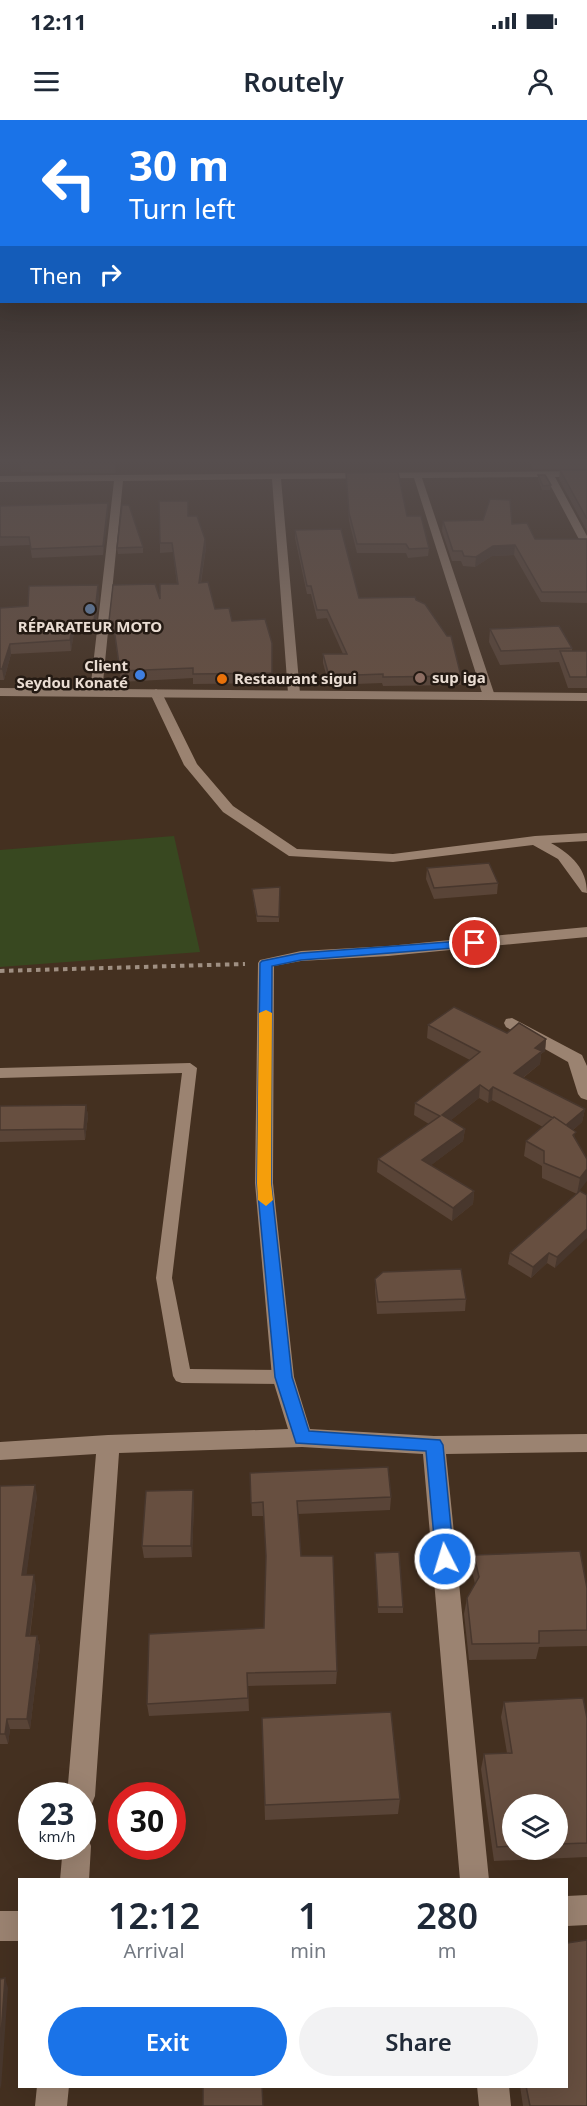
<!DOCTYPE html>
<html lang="en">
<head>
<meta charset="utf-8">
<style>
  body { margin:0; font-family:"Noto Sans",sans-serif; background:#f2f2f3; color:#1f2937; height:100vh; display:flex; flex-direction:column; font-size:22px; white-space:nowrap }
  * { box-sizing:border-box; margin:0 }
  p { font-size:20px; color:#747a83 }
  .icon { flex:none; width:33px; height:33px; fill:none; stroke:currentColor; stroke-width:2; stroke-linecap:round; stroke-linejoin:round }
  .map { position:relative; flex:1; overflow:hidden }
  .drawer { position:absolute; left:18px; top:1758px; width:550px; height:210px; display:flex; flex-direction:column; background:#fff; border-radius:0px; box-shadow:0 6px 24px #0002 }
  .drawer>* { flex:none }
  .top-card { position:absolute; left:0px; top:0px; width:588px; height:183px; box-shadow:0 6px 24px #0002; background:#1a73e8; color:#fff; overflow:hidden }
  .buttons { position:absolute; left:502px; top:1674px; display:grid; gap:12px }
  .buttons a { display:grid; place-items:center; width:66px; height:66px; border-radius:50%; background:#fff; box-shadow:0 6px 24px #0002; font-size:30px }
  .speed { position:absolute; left:18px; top:1662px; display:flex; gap:12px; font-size:30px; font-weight:700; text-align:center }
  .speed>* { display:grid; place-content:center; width:78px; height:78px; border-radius:50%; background:#fff; box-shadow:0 6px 24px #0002; line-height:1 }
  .speed small { font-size:15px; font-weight:400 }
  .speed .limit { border:9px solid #d22; background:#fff; color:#111 }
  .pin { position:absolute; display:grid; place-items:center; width:51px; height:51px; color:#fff; margin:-26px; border:3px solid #fff; border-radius:50%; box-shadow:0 2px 6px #0007 }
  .me { position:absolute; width:66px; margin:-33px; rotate:355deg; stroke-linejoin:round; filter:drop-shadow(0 0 4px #0008) }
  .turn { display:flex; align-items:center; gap:21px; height:126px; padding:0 30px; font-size:27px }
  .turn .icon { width:78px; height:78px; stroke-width:2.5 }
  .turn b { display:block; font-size:42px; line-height:51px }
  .then { display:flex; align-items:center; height:57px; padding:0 30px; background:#0003; gap:12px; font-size:22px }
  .eta { display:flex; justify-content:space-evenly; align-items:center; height:102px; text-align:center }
  .eta b { font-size:36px; font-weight:600; line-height:42px }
  .button { display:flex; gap:12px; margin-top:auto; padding:12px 30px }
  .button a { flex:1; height:69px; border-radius:36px; background:#1a73e8; color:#fff; font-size:24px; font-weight:600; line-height:69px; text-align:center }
  .button a+a { background:#f2f2f3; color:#1f2937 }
  .status { display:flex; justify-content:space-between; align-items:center; height:42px; padding:0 30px; background:#fff; direction:ltr }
  .status svg { height:16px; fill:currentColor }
  header { display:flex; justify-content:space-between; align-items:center; height:78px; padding:0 30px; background:#fff; font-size:27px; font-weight:600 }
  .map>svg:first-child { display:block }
  .green { fill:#384820 }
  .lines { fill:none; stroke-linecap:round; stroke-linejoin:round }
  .path { stroke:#9f8f82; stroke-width:4; stroke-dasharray:4.5 4.5; stroke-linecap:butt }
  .lane { fill:#9b8371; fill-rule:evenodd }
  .street { fill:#9b8371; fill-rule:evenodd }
  .secondary { fill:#9b8371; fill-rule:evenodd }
  .wall { fill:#594437; fill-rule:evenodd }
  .shaded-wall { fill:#48372d }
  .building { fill:#674f40; stroke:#48372d; stroke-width:1.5 }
  .route { fill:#1a73e8; stroke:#114b97; stroke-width:1.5 }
  .slow { fill:#f59e0b }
  .service-dot { fill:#5c6f8a; stroke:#241a13; stroke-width:2 }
  .shop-dot { fill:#3f7fe0; stroke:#241a13; stroke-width:2 }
  .education-dot { fill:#8d6e63; stroke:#241a13; stroke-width:2 }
  .food-dot { fill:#e8710a; stroke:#241a13; stroke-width:2 }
  .labels { text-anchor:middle; stroke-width:5; stroke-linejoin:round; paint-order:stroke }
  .far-poi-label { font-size:15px; font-weight:bold; fill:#eaddd3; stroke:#241a13; text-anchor:start }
</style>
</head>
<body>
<div class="status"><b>12:11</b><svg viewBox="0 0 49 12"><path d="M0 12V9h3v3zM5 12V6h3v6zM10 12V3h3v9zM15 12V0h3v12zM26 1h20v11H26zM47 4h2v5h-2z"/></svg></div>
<header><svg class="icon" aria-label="menu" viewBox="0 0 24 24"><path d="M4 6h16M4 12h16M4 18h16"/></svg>Routely<svg class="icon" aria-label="person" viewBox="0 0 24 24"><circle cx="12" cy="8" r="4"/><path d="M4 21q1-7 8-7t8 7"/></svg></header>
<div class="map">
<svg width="587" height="1986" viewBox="0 0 587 1986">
  <rect width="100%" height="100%" fill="#443020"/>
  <path class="green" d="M174,716L200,832L0,847V730Z"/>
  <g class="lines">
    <path class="path" d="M0,851L245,844"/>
    <path class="lane" d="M190,943L197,948L172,1158L190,1249L283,1250L289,1252L292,1257L289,1262L283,1264L182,1263L176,1261L173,1256L156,1158L182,953L0,958V948Z"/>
    <path class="street" d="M587,351V357H555L587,416V428L582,425L546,357L422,358L495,576L489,580L483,576L414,358L281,359L300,573L294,577L288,573L272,359L123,361L102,572L96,576L90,572L114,361L0,362V356Z
      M156,569L162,573L197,644L233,686L297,729L393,734L535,716L587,713V721L551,723C572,735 587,749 587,773L582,772L558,739L533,725L393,742L289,736L223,692L184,645L150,573Z
      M587,807V817L388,836L301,841L274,846L273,1063L294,1257L310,1309L434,1316L587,1314V1332L446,1334L489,1760H460L423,1334L302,1327L119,1333L95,1676L91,1686L82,1689V1676H67L96,1334L0,1340V1322L108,1315L288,1309L272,1257L255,1063L258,843L260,840L301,831L388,826Z
      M512,898L582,935L587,946V980L581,978L578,974L568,942L506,907L504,903L506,899Z
      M82,1714L87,1716L91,1726L89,1760H60L63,1726H82Z
      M587,1775V1805L567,1806V1776Z
      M0,1791H20V1821H0Z
      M37,1966H69L67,1986H35Z
      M477,1966H509L511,1986H479Z"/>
    <path class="secondary" d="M0,568L587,573V581L0,576Z"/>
  </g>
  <path class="wall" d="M20,342H116V350L115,353L21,352Z
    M530,342H587V349H533Z
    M560,350H587V411L559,359Z
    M346,353L407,396L429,428L428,436L408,438L406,433H357L349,401Z
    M538,355L551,365L550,370H542L538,359Z
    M108,383V392L103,435L32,438L30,425L0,426V386Z
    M188,396L205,419L206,428L201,463L215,489L232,501L272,523V563L193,564V558L121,562L114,511H110L109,501L160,479L177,464L173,432L160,433V423Z
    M443,401L512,404L535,419H587V483L541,482L514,435L492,436L475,447L463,446L461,441H452L442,411Z
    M295,410L359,478L461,556V565L383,566L382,563L329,565L323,543V534H343L327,498L317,499L311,474H307L295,418Z
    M143,427V433L118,434L117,428Z
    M99,475L95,512H74L71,531L11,534L4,560H0V488L28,486Z
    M490,509L572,528V531H587V568H568L559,542L500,545L489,522Z
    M427,748L498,763L497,774L434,779L426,759Z
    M280,767L279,802H257L252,769Z
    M428,905L507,913L546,919L545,931L541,934L540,944L523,958L585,989L582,1002L573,1010L575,1019L587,1039L578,1073L555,1148L547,1143L531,1158L508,1144L510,1133L577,1074L542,1058V1046L524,1036L526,1021L543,1007L492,980L488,983L479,978L451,1000L465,1009L463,1021L431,1045L474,1071L473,1084L452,1101L377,1052L378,1039L429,1004L414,995L415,983L470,940L427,918Z
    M86,985L88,996L85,1020L0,1022V986Z
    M375,1159L466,1179L465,1191L377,1194L375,1170Z
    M250,1353L391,1377L390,1390L298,1394L301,1436L337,1551L336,1564L248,1566L249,1591L149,1596L147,1584L264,1508L266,1440L264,1396H252Z
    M0,1366L37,1376L26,1455L36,1466L30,1516H37L40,1527L30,1609H10L8,1624H0Z
    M194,1382L192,1437L144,1438L142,1426Z
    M375,1433L403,1487V1493H378Z
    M474,1435L587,1468V1526L539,1527L536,1539L469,1540L464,1494L467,1478L475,1464L472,1451Z
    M504,1582L587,1598V1737L494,1741L481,1649L484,1634L507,1633L501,1597ZM513,1684H558V1730H513Z
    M262,1598L400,1679L398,1694L265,1700Z
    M520,1966H567L587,1986H523Z"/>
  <path class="shaded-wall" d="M115,342H116V350L115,353Z
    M108,383V392L103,435V426Z
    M205,419L206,428L199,472V463Z
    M515,425L514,435L492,436L475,447L476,437L493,426Z
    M98,465L99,475L95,512L94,501Z
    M73,502L74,512L71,531L70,520Z
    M10,524L11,534L4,560L2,549Z
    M546,919L545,931L541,934L540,944L512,966L514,953L535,928Z
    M480,965L479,978L441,1008L442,995Z
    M493,967L492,980L488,983L489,971Z
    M86,985L88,996L85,1020L84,1009Z
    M585,989L582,1002L564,1018L566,1005Z
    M465,1009L463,1021L421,1053L422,1040Z
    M587,1049V1061L577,1074L580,1058Z
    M474,1071L473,1084L452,1101L453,1088Z
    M587,1109V1118L555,1148L557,1137Z
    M549,1133L547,1143L531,1158L533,1147Z
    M35,1365L37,1376L25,1466L22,1455Z
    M193,1370L194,1382L192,1437L191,1426Z
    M34,1455L36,1466L28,1527L26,1516Z
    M37,1516L40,1527L30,1609L27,1599Z
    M7,1599L10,1609L8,1624L5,1614Z
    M5,1858L8,1868L1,1969L0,1966V1930Z"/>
  <path class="building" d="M20,342H115L114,343Z
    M560,350H587V399Z
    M398,352L407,396H421L429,428L409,429L406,424H357L349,393L346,353Z
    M538,355H545L551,365L543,366Z
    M490,379L510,380L512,404L527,403L535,419H587V472H542L515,425L493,426L476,437L464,436L462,431H453L443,401L483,400Z
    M159,381H188V396H197L205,419L199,463L208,462L215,489L229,488L232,501L265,499L272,523V553L193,554V548L120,551L113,501H109L113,465L155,464L160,479V464H178L172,423H160Z
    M108,383L103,426L31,429L29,417H0V386Z
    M122,385H129L143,427L117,428Z
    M341,409L359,478L415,477L416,480L425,484L447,516H451L461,556L383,557V554L329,556L323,534H347L327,490H317L311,466H307L295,410Z
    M98,465L94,501L73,502L70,520L10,524L2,549H0V488L28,486L29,466Z
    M559,506L572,528L501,531L490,509Z
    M560,531H587V557H570Z
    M489,743L498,763L434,768L427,748Z
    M280,767L279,797L257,796L252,769Z
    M454,887L507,913L519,903L546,919L535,928L542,931L514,953L585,989L566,1005L554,997L553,998L493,967L489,971L480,965L442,995L465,1009L422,1040L474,1071L453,1088L378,1039L440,996L415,983L480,932L428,905Z
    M86,985L84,1009L0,1010V986Z
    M554,997L576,1012L573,1015L587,1039V1049L580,1058L544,1043V1031L526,1021Z
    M580,1071L587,1075V1109L557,1137L549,1133L533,1147L510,1133Z
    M461,1149L466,1179L378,1182L375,1159L383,1152Z
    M388,1347L391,1377L297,1381L301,1436H333L337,1551L247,1553L248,1578L147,1584L149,1514L264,1508L266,1436L263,1382L251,1383L250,1353Z
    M35,1365L22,1455H34L26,1516H37L27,1599H7L5,1614H0V1366Z
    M193,1370L191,1426H142L146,1371Z
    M580,1431L587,1468V1510L539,1511V1523L472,1524L467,1478L479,1457L474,1435Z
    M399,1432L403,1487H378L375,1433Z
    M583,1578L587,1598V1723L558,1724V1684H513V1726L497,1727L484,1634L512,1633L504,1582Z
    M391,1592L400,1679L265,1685L262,1598Z
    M587,1820V1986H530L526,1966H567V1823Z
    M5,1858L0,1930V1859Z
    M203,1966H262L263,1986H203Z"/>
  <linearGradient id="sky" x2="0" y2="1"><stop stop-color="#251a12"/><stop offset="0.55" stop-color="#564e4e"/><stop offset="1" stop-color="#564e4e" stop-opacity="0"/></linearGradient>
  <rect width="587" height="620" fill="url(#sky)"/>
  <path class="route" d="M475,820L481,823L479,826L301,840L272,846L271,1063L292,1257L309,1311L440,1320L443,1325L454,1439L452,1445L445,1447L439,1445L436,1439L426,1331L296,1323L275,1257L257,1063L260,843L262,841L301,833Z"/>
  <path class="slow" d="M266,890L272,893L271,1063L273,1080L266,1086L258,1080L257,1063L259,893Z"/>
  <circle class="service-dot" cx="90" cy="489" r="6"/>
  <circle class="shop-dot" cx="140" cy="555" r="6"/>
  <circle class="education-dot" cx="420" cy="558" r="6"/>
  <circle class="food-dot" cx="222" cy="559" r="6"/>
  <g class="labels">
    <g class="far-poi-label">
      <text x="90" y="512" text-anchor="middle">RÉPARATEUR MOTO</text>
      <text x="128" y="551" text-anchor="end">Client<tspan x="128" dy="17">Seydou Konaté</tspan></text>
      <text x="432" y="563">sup iga</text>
      <text x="234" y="564">Restaurant sigui</text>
    </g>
  </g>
</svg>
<div class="buttons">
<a><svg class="icon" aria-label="layers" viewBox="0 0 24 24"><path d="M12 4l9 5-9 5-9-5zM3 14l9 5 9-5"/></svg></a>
</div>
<div class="speed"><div>23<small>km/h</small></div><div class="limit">30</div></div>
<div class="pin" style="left:475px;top:823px;background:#d93025"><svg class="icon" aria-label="arrive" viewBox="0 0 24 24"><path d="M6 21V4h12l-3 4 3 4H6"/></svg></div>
<svg class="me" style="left:445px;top:1439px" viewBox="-20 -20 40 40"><circle r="17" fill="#1a73e8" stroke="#fff" stroke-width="3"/><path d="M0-11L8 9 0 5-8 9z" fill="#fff"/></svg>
<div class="top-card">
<div class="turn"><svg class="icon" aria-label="left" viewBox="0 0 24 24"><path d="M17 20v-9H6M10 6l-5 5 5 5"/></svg><div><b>30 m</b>Turn left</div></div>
<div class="then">Then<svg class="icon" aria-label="right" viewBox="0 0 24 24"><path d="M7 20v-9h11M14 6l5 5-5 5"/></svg></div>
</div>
<section class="drawer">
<div class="eta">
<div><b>12:12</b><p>Arrival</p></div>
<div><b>1</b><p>min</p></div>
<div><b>280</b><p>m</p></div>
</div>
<div class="button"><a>Exit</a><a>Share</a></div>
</section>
</div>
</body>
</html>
